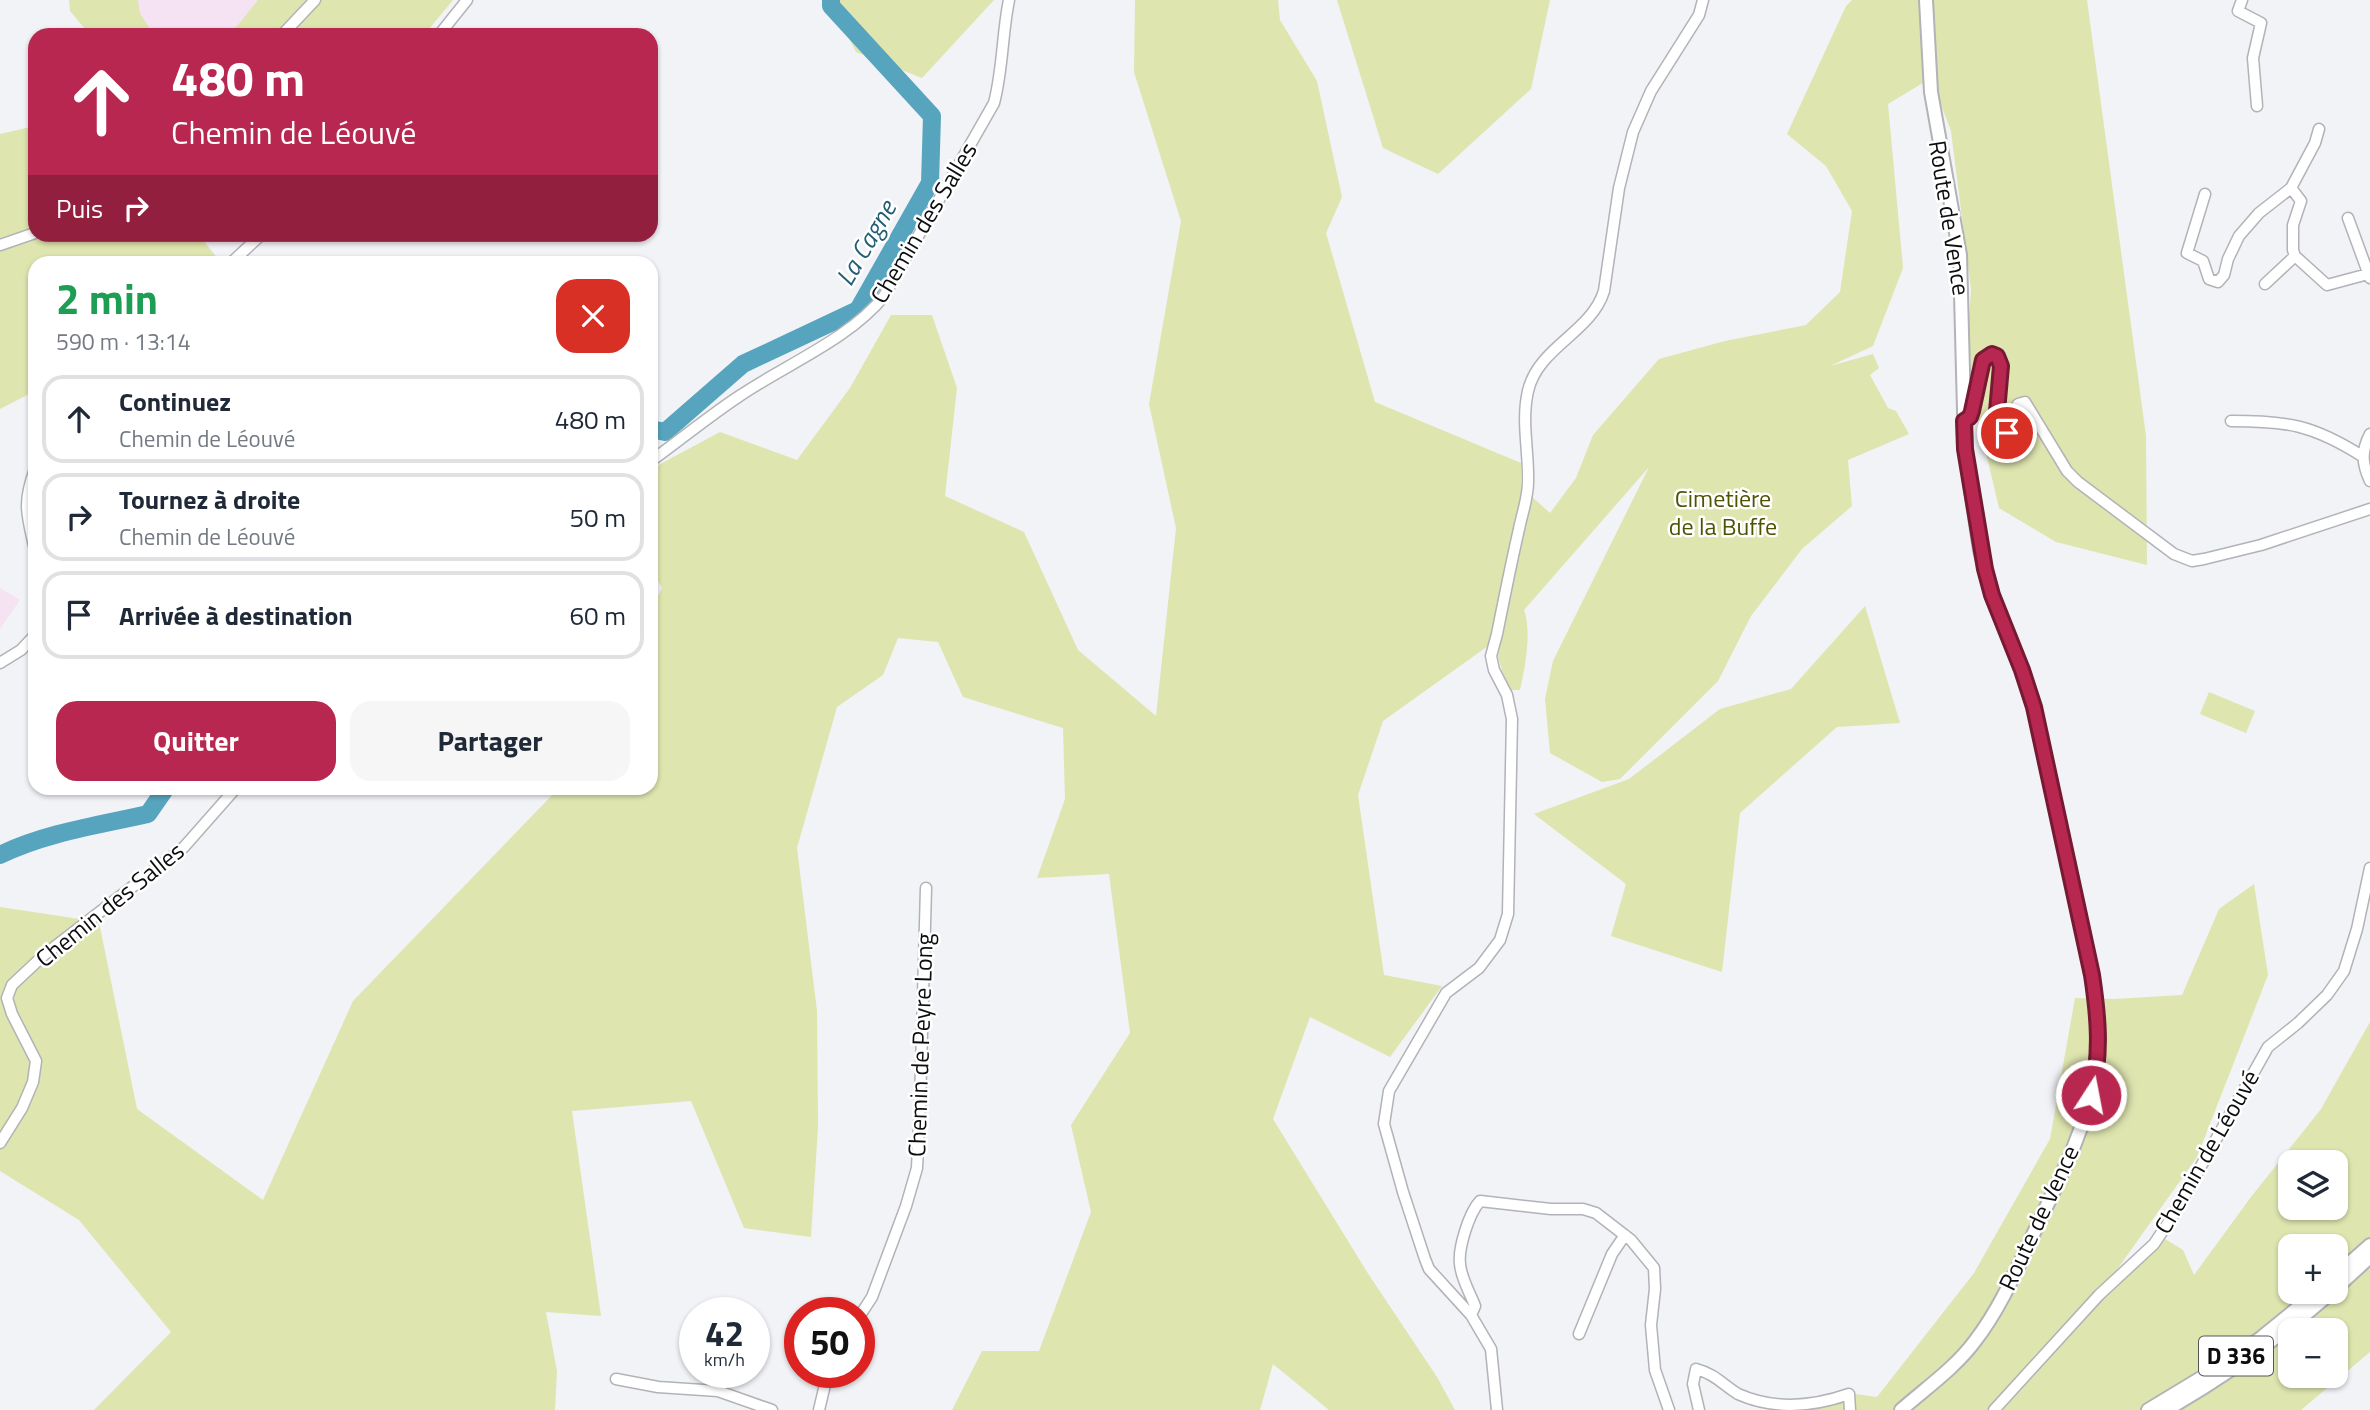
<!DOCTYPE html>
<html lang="fr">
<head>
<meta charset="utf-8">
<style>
  body { margin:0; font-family:"Titillium Web",sans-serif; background:#f6f6f7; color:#1f2937; height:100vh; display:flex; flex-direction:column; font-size:26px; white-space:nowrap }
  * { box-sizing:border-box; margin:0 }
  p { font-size:23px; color:#747a83 }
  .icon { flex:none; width:38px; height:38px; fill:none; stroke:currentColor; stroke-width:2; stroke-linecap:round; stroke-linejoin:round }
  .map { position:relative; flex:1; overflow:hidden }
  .panel { position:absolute; left:28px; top:256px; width:630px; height:539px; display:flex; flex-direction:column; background:#fff; border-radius:21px; box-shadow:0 2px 5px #0004 }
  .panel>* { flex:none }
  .hud { position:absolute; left:28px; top:28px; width:630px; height:214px; border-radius:21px; box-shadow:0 2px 5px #0004; background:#b8274f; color:#fff; overflow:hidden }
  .buttons { position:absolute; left:2278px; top:1150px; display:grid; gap:14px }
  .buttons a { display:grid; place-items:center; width:70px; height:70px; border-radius:14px; background:#fff; box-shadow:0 2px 5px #0004; font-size:35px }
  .speed { position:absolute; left:679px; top:1297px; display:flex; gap:14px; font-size:35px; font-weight:700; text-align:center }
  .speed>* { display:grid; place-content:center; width:91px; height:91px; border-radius:50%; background:#fff; box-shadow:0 2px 5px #0004; line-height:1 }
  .speed small { font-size:18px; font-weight:400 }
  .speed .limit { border:10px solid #d22; background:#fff; color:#111 }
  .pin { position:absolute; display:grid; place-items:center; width:60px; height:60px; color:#fff; margin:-30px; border:4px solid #fff; border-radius:50%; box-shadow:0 2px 7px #0007 }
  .me { position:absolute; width:77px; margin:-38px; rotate:11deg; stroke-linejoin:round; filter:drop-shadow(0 0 5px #0008) }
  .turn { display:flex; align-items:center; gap:24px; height:147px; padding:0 28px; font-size:32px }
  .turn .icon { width:91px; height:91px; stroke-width:2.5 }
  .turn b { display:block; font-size:49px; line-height:60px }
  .then { display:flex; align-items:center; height:66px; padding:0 28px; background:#0003; gap:14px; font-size:26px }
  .round { display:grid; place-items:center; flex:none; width:74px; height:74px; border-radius:21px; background:#f6f6f7 }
  .summary { display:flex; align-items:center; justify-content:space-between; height:119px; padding:0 28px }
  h1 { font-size:42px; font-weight:700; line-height:52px; color:#1e9e55 }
  .action { display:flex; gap:14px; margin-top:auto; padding:14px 28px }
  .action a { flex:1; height:80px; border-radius:21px; background:#b8274f; color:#fff; font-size:28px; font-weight:700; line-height:80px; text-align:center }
  .action a+a { background:#f6f6f7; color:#1f2937 }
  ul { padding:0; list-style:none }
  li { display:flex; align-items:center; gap:21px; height:88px; margin:0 14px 10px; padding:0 14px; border:4px solid #e0e1e3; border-radius:21px }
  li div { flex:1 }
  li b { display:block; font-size:26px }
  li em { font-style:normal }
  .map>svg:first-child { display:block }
  .industrial { fill:#f5e2f3 }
  .green { fill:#dee5af; fill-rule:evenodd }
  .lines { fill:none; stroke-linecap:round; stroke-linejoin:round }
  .river { stroke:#57a4bf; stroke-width:18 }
  .minor-casing { stroke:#b1b3b6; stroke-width:13 }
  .major-casing { stroke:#b1b3b6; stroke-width:16 }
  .minor { stroke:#fff; stroke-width:10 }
  .major { stroke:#fff; stroke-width:12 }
  .route-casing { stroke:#781933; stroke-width:18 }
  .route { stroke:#b8274f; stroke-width:12 }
  .labels { text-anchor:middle; stroke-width:5; stroke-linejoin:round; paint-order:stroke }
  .shield { fill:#fff; stroke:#555656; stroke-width:2 }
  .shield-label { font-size:23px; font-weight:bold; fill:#0c0d0e }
  .street-label { font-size:24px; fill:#0c0d0e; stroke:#fff }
  .park-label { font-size:24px; fill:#4e5202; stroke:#fff }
  .water-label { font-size:26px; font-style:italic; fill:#235f74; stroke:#fff }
</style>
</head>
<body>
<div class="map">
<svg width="2370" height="1410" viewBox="0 0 2370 1410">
  <rect width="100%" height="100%" fill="#f1f3f6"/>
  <path class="industrial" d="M138,0H258L237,26L223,35H154L140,13Z
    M0,588L20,600L0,629Z"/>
  <path class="green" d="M69,0H138L140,13L154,35H79L85,29L70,11Z
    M258,0H453L424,35H223L237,26Z
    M829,0H994L922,78L856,52Z
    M1135,0H1278L1280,20L1317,81L1342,197L1326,233L1375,402L1521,463V487L1550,513L1576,478L1593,435L1659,359L1725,341L1806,325L1840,292L1852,211L1826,166L1787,134L1846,6L1852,0H2087L2146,436L2147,565L2056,542L1999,508L1966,367L1971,289L1951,131L1931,78L1888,104L1903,268L1873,346L1830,366L1873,354L1879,368L1870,375L1888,408L1896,411L1909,434L1848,460L1852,506L1802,549L1751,616L1718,681L1620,779L1602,782L1550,753L1545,699L1553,661L1649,467L1524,610C1532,633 1525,667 1520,690H1508L1498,657L1502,636L1383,721L1358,795L1384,975L1442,986L1390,1057L1310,1017L1273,1119L1367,1272L1437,1377L1455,1410H1329L1273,1364L1260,1410H952L982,1351H1039L1091,1212L1071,1125L1130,1033L1109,874L1037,878L1065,799L1063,728L963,697L938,642L898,638L883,675L837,707L797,848L817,1011L818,1127L811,1237L744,1228L691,1101L572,1111L601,1316L546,1312L557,1371L555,1410H94L171,1332L79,1220L0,1171V907L99,922L137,1109L263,1200L353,1001L559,788H651V610L662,588L651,569V469L720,432L797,460L850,388L891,315H932L957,388L945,496L1024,532L1078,650L1156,716L1176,528L1149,404L1181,221L1134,72Z
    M1337,0H1550L1531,89L1438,174L1383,148Z
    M35,126V234L199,235L218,259L214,262H35V391L0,409V134Z
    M1865,606L1900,723L1837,727L1740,813L1722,972L1611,936L1626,884L1534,814L1629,779L1720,709L1791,689Z
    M2209,692L2255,711L2246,733L2200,714Z
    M2254,884L2268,975L2197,1157L2111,1278L2157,1234L2183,1250L2194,1275L2251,1197L2321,1109L2370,1022V1352L2301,1410H1801C1823,1388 1848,1393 1877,1397L1974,1273L2050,1139L2075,998L2114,999L2182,995L2219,909ZM2291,1162H2336V1208H2291ZM2291,1246H2336V1292H2291ZM2291,1330H2336V1376H2291Z"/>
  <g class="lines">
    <path class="river" d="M651,429L665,432L743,364L858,310L930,183L932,116L831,6V0
      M0,855C45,833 99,825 148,814L166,788"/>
    <defs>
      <path id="minor" d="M2242,0L2238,11L2261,23L2253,58L2257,106
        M282,35L315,0
        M439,35L467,0
        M2291,188L2301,201L2293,225V250L2295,256L2327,285L2368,274
        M2205,194L2187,253L2203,261L2209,279L2218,282L2224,275L2228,259L2239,236L2259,213L2291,188L2315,143L2319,129
        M2348,218L2370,278
        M0,245L35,233
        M232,262L262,234
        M2265,284L2295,256
        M1964,421L1970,417L1972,411L1983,360L1992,354L1997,356L2001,366L1998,429L2002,434L2007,433C2014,425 2013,413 2018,404L2025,402L2067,471L2078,482L2174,554L2192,561L2204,559L2261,545L2370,509
        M2231,421C2288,421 2313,425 2362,456
        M2370,434C2361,451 2362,464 2370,481
        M651,461C680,440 708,417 738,397C783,366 850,339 884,296L994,103C1003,69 1002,34 1009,0
        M35,469C22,504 27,515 35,550
        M0,663L21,650L35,635
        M0,1143L22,1108L33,1082L36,1061L12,1014L7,998L12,985L44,955L184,847L236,788
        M1471,1315L1429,1269L1425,1259L1403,1192L1384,1124L1389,1091L1446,993L1479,968L1500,940L1508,914L1512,719L1507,695L1494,670L1491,656L1497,634C1504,599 1511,564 1519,529C1522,514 1528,498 1528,482C1529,452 1521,421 1528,391C1538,347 1591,333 1604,291L1619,188L1633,132L1651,91L1699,15L1703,0
        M859,1317L872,1297L906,1206L917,1168L920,1104L926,888
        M1579,1334L1612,1254L1625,1235
        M616,1379L658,1387L718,1391L772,1410
        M819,1410L828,1372
        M1497,1410L1491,1349L1471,1315L1475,1306C1470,1293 1461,1278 1460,1264C1458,1248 1469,1213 1480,1201L1551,1209H1583L1596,1213L1631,1240L1654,1268L1655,1289L1651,1325L1655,1370L1669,1410
        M1699,1410L1693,1384L1696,1369C1715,1374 1722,1384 1738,1394C1774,1410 1812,1407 1849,1394L1850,1410
        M1994,1410L2099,1295L2154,1244L2174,1214L2268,1047L2298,1023L2327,995L2344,971L2357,929L2370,868"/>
      <path id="major" d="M2336,1275L2370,1245
        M2336,1288L2370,1257
        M1901,1410C1926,1388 1955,1368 1975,1341C2002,1306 2019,1264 2038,1224C2060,1178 2084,1132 2094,1081C2102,1046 2097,1009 2092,975L2034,707L2022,670L1992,595L1980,550L1965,449L1960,255L1931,92L1926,0
        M2148,1410L2229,1361L2262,1337L2317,1292
        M2166,1410C2226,1376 2280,1337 2332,1292"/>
    </defs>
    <use href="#minor" class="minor-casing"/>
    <use href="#major" class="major-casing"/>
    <use href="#minor" class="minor"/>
    <use href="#major" class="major"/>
  </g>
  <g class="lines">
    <defs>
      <path id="route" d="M2007,433L2002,434L1998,429L1996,423L2001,366L1997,356L1992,354L1983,360L1972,411L1970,417L1964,421L1965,449L1985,569L1992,595L2022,670L2034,707L2092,975C2098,1015 2102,1055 2091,1095"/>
    </defs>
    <use href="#route" class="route-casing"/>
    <use href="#route" class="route"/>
  </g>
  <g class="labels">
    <rect class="shield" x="2199" y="1336.5" width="74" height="39" rx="5"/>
    <g class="shield-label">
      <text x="2236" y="1364">D 336</text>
    </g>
    <g class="street-label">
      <text transform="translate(1949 218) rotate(81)" y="8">Route de Vence</text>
      <text transform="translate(924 223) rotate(-59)" y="8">Chemin des Salles</text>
      <text transform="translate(110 905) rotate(-39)" y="8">Chemin des Salles</text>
      <text transform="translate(921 1045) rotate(-88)" y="8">Chemin de Peyre Long</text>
      <text transform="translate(2207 1152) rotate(-60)" y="8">Chemin de Léouvé</text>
      <text transform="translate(2039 1218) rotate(-65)" y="8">Route de Vence</text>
    </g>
    <g class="park-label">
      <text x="1723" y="507">Cimetière<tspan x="1723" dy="28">de la Buffe</tspan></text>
    </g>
    <g class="water-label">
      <text transform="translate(866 243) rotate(-60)" y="9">La Cagne</text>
    </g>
  </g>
</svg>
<div class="buttons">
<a><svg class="icon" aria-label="layers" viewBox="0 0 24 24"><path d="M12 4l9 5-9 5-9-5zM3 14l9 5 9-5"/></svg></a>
<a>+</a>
<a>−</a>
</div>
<div class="speed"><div>42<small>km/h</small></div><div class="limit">50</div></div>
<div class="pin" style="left:2007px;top:433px;background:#d93025"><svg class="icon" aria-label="arrive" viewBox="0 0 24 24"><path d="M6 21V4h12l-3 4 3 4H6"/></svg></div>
<svg class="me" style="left:2091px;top:1095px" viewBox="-20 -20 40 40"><circle r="17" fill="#b8274f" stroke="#fff" stroke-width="3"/><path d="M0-11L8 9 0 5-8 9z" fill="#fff"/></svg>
<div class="hud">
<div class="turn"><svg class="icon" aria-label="ahead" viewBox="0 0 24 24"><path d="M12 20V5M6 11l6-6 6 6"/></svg><div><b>480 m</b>Chemin de Léouvé</div></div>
<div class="then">Puis<svg class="icon" aria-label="right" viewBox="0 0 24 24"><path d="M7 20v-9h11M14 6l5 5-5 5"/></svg></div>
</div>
<section class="panel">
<div class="summary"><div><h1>2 min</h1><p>590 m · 13:14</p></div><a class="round" style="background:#d93025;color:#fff"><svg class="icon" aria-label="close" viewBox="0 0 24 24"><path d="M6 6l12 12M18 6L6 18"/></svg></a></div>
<ul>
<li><svg class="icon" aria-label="ahead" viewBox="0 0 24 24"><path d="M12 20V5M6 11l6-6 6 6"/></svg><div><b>Continuez</b><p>Chemin de Léouvé</p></div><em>480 m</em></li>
<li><svg class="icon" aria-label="right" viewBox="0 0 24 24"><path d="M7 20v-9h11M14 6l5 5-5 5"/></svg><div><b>Tournez à droite</b><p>Chemin de Léouvé</p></div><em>50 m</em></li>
<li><svg class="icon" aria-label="arrive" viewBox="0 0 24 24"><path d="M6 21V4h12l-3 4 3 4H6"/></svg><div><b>Arrivée à destination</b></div><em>60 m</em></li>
</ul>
<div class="action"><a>Quitter</a><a>Partager</a></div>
</section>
</div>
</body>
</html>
